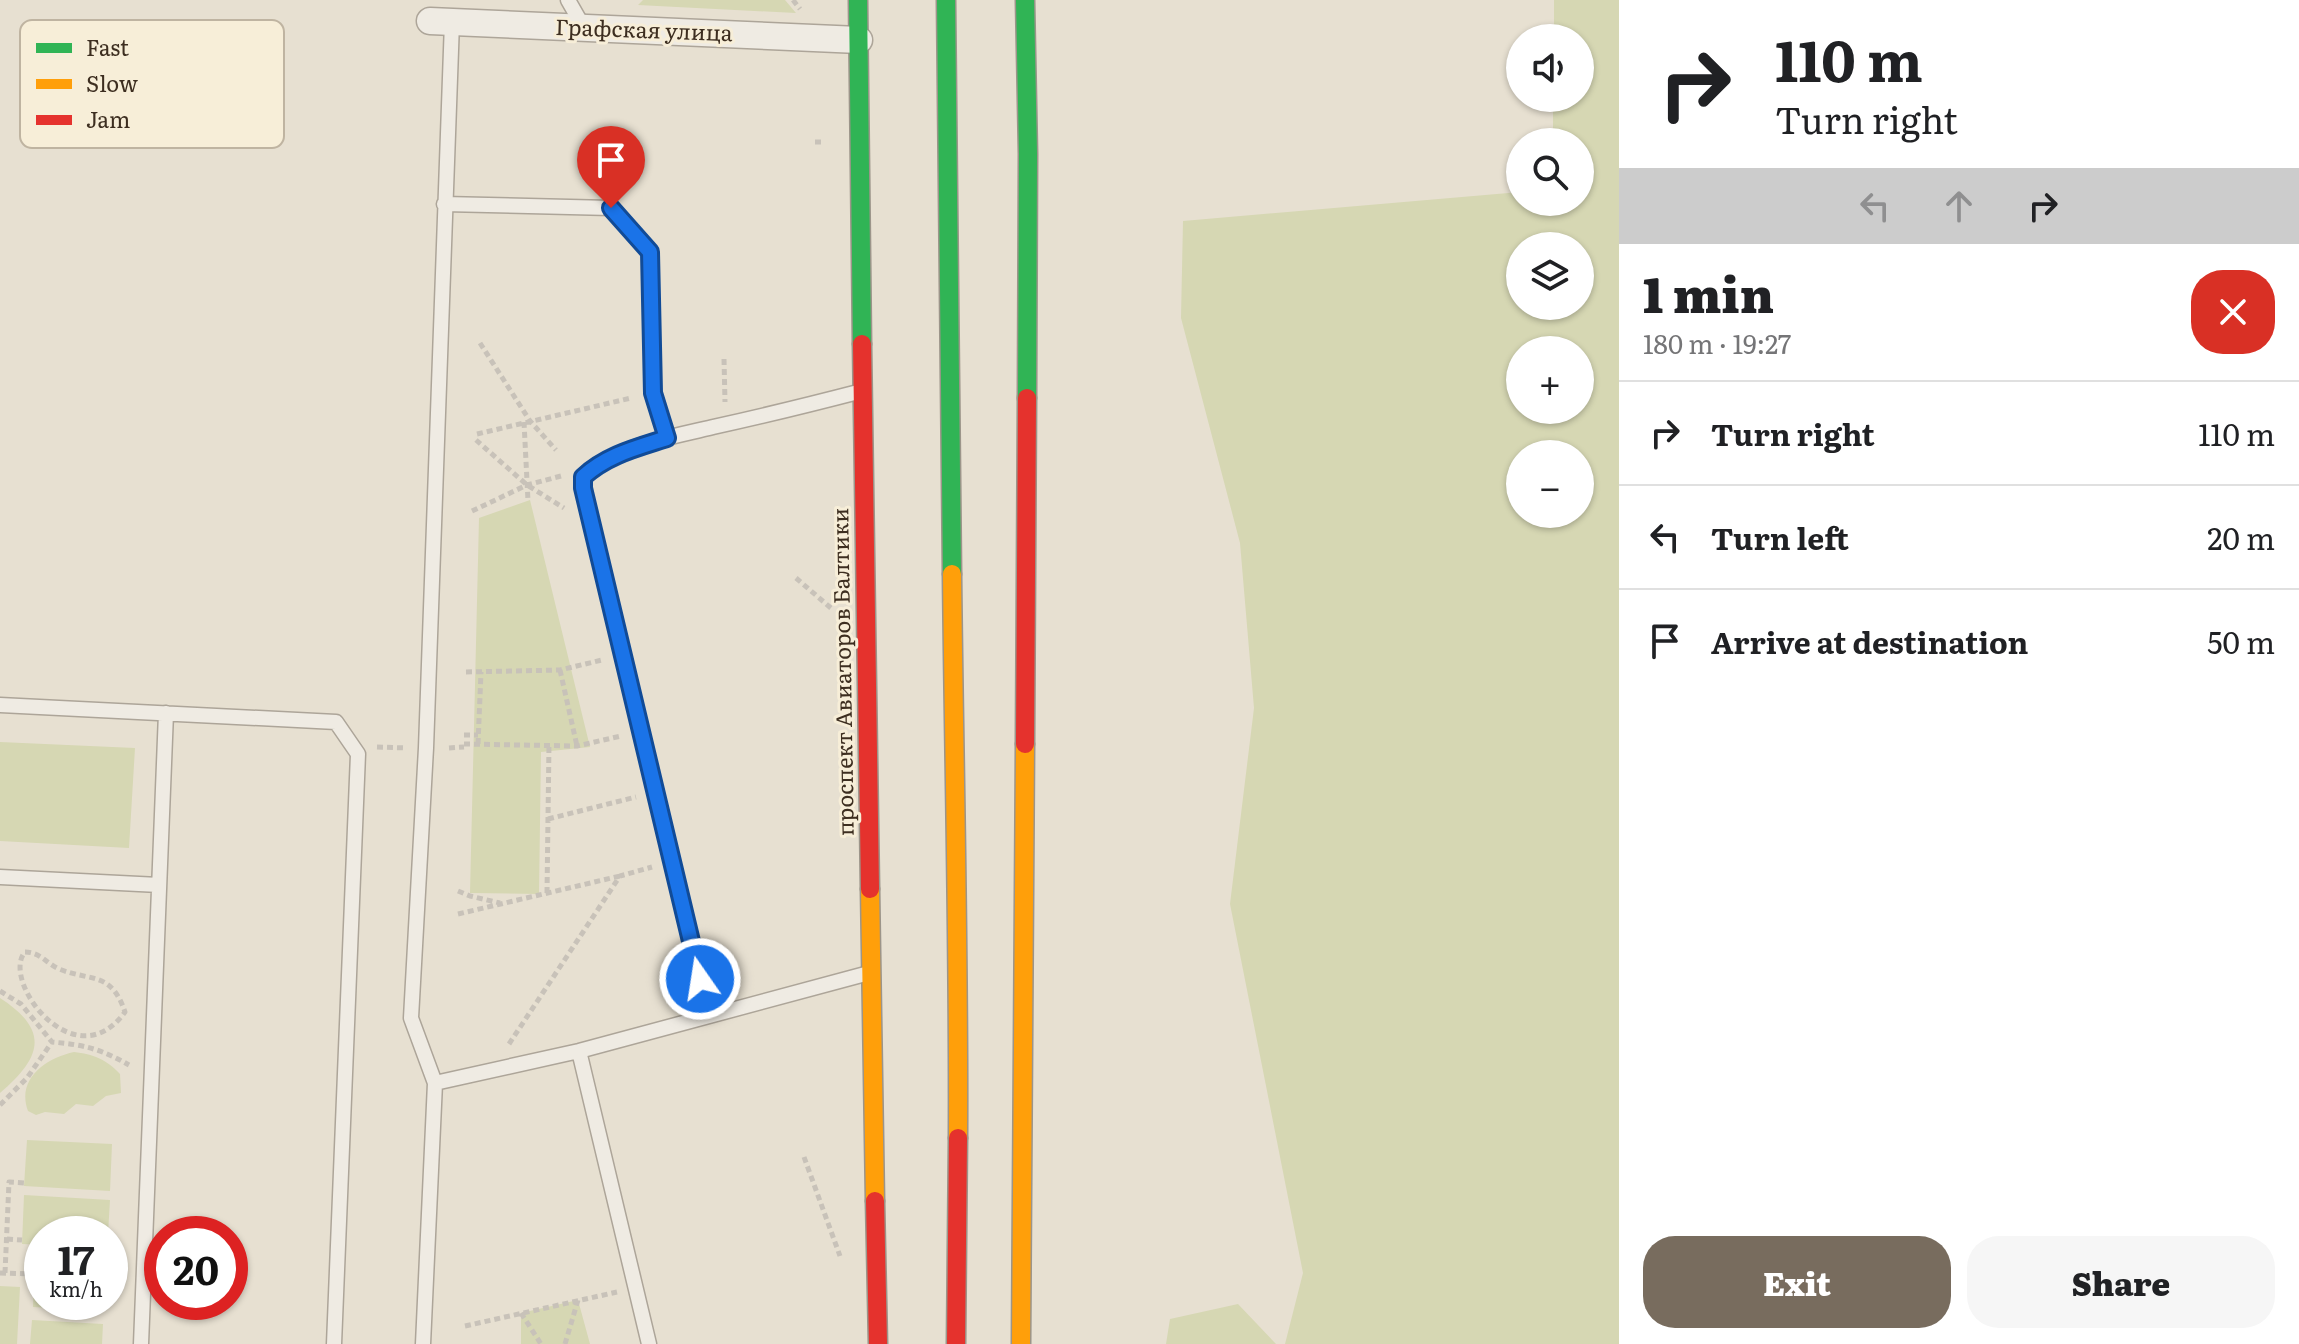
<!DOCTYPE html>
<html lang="en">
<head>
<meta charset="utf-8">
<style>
  body { margin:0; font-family:Literata,serif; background:#f6f6f6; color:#202124; height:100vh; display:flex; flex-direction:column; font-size:30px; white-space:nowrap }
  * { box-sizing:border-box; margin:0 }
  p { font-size:26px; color:#757577 }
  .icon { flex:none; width:44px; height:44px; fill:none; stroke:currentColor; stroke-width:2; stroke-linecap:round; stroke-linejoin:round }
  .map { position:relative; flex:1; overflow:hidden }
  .side { display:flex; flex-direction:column; background:#fff; width:680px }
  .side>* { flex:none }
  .top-card { background:#fff; color:#202124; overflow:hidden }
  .tools { position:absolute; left:1506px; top:24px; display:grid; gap:16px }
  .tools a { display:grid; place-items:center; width:88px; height:88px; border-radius:50%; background:#fff; box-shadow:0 2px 6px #0004; font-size:40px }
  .speed { position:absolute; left:24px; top:1216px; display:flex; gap:16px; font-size:40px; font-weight:700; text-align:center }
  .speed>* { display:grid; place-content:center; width:104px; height:104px; border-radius:50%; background:#fff; box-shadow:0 2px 6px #0004; line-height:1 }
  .speed small { font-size:20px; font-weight:400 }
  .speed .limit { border:12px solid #d22; background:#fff; color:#111 }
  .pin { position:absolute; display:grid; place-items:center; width:68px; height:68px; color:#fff; margin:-82px -34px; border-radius:50% 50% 50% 0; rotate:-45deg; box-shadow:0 0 8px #0007 }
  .pin .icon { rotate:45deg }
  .me { position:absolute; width:88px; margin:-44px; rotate:347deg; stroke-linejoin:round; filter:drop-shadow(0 0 6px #0008) }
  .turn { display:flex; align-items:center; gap:28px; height:168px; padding:0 24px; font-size:36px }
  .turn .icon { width:104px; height:104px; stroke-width:2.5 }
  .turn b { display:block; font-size:56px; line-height:68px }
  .lanes { display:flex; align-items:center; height:76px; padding:0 24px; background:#0003; justify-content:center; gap:40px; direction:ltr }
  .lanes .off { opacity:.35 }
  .round { display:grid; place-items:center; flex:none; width:84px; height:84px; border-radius:32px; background:#f6f6f6 }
  .summary { display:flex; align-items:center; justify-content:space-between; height:136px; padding:0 24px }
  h1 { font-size:48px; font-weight:800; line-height:60px }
  .action { display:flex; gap:16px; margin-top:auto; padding:16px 24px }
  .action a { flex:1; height:92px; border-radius:32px; background:#786c5e; color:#fff; font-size:32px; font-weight:800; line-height:92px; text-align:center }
  .action a+a { background:#f6f6f6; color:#202124 }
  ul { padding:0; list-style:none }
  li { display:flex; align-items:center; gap:24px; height:104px; padding:0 24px; border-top:2px solid #e0e0e0 }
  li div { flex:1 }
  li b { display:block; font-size:30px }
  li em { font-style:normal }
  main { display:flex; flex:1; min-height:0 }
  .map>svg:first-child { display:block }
  .green { fill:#d6d7b3; fill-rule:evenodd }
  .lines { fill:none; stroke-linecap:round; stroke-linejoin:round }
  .lane-casing { stroke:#ada599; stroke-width:17 }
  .street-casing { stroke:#ada599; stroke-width:29 }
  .fast-casing { stroke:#9c958a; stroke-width:21 }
  .slow-casing { stroke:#9c958a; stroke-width:21 }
  .jam-casing { stroke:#9c958a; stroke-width:21 }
  .path { stroke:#c8c2b9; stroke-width:5; stroke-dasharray:6 4; stroke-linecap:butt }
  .lane { stroke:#efebe3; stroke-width:14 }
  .street { stroke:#efebe3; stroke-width:26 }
  .fast { stroke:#30b455; stroke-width:18 }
  .slow { stroke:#ff9f0a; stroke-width:18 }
  .jam { stroke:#e5322d; stroke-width:18 }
  .route-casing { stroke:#114b97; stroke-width:20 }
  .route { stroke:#1a73e8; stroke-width:14 }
  .labels { text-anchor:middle; stroke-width:6; stroke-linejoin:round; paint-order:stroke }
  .street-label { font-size:22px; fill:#3d2e20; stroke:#f7eed8 }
  .key { fill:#f7eed8; stroke:#bfb4a1; stroke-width:2 }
  .key-label { font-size:22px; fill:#3d2e20 }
</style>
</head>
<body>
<main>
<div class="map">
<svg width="1619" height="1344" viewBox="0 0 1619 1344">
  <rect width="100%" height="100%" fill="#e7e0d1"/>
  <path class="green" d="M643,0H785L796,13L638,5Z
    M1554,0H1619V1344H1285L1303,1273L1230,904L1254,708L1240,543L1181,318L1183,221L1520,192V202H1580V142H1553V98H1580V38H1554ZM1520,246H1580V306H1520ZM1520,350H1580V410H1520ZM1520,454H1580V514H1520Z
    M530,500L590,747L541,752L539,894L470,893L479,518Z
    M0,742L135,748L129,848L0,841Z
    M0,998C51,1031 41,1058 0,1093Z
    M74,1052C93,1054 106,1059 120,1074L121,1093L106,1096L93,1106L76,1104L64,1114L45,1112L36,1115L28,1111C16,1079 46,1058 74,1052Z
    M27,1140L112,1144L110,1191L24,1186Z
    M24,1195L110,1200L108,1234H42V1245L22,1244Z
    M35,1251L42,1252V1302H105L104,1311L33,1307Z
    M0,1286L20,1287L17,1344H0Z
    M578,1300L590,1344H521V1313Z
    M1238,1304L1276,1344H1166L1170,1319Z
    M32,1320L103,1324L102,1344H30Z"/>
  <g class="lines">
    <defs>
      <path id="lane" d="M568,0L584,28
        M444,204L611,208L650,252L653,393L667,438
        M0,705L336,722L358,754L334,1344
        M0,877L159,885
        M709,1015L583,488V477C618,445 668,438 713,427C763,416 812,404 862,391
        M579,1051L649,1344
        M435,1083L579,1051L869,973
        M141,1344L166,713
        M423,1344L435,1083L411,1018L426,748L452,22"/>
      <path id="street" d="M430,21L859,40"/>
      <path id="fast" d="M858,0L862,344
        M946,0L952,574
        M1025,0L1028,154L1027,398"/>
      <path id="slow" d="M952,574C954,762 959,950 958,1138
        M870,889L875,1201
        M1021,1344L1025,744"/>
      <path id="jam" d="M862,344L870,889
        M1025,744L1027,398
        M875,1201L878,1344
        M956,1344L958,1138"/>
    </defs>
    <use href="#lane" class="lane-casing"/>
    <use href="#street" class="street-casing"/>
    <use href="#fast" class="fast-casing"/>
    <use href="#slow" class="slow-casing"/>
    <use href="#jam" class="jam-casing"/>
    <path class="path" d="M793,0L800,9
      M815,142H825
      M480,343L530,421L556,450
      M724,359L725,402
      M524,422L528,501
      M477,434L631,398
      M476,440L527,485L564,508
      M472,511L527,485L561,476
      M796,578L832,609
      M560,670L577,746
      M466,672L560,670L602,660
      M464,735H478
      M464,744L577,746L621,736
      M478,744L481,672
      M377,747L407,748
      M449,748L464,747
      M548,819L636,797
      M458,891L470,896L500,903
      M547,893L549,744
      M458,914L620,876
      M25,952C40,952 46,963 59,969C92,982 111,971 125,1012C75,1081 0,981 25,952Z
      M0,991L21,1004L52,1042C85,1045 101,1049 129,1065
      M509,1044L620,876L652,867
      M0,1105L27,1078L52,1042
      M804,1157L840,1256
      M7,1239L22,1240
      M0,1273L34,1274
      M5,1273L9,1182L25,1183
      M521,1313L541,1344
      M465,1326L617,1292
      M565,1344L578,1300"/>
    <use href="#lane" class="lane"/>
    <use href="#street" class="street"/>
    <use href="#fast" class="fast"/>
    <use href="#slow" class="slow"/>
    <use href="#jam" class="jam"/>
  </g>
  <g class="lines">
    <defs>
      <path id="route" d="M611,208L650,252L653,393L667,438C636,448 607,455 583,477V488L700,979"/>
    </defs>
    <use href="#route" class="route-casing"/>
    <use href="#route" class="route"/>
  </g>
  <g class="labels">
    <g class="street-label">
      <text transform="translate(644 30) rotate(2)" y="8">Графская улица</text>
      <text transform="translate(843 672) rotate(-91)" y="8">проспект Авиаторов Балтики</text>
    </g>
  </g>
  <rect x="20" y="20" width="264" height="128" rx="12" class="key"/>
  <rect x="36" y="43" width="36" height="10" fill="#30b455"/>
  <rect x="36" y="79" width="36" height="10" fill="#ff9f0a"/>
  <rect x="36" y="115" width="36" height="10" fill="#e5322d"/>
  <g class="key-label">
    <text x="86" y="56">Fast</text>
    <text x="86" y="92">Slow</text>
    <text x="86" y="128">Jam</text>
  </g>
</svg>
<div class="tools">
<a><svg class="icon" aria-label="sound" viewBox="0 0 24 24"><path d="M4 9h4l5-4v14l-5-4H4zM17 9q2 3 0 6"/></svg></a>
<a><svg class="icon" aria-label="search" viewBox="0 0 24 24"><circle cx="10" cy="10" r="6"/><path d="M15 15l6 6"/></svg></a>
<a><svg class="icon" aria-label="layers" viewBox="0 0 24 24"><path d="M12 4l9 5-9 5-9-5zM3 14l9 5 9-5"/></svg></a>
<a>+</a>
<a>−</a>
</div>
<div class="speed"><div>17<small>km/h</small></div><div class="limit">20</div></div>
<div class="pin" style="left:611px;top:208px;background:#d93025"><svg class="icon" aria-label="arrive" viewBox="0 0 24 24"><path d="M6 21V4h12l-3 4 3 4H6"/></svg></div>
<svg class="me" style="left:700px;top:979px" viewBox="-20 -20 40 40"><circle r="17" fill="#1a73e8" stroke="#fff" stroke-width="3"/><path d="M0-11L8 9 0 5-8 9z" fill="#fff"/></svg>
</div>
<section class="side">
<div class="top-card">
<div class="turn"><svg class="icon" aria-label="right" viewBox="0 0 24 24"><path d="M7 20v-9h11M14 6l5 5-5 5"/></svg><div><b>110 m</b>Turn right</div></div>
<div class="lanes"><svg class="icon off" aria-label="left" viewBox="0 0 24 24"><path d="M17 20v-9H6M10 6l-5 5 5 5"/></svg><svg class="icon off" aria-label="ahead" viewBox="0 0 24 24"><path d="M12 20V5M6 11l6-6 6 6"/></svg><svg class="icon" aria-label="right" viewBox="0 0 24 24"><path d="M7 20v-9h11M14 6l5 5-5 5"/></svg></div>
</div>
<div class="summary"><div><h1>1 min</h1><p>180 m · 19:27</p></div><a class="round" style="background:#d93025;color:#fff"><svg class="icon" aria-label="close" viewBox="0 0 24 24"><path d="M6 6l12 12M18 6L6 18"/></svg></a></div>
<ul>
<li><svg class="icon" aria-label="right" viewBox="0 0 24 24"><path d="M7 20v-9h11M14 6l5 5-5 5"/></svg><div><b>Turn right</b></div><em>110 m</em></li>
<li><svg class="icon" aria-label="left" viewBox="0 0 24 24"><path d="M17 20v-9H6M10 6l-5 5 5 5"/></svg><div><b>Turn left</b></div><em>20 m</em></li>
<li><svg class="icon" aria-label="arrive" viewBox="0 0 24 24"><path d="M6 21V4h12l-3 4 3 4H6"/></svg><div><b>Arrive at destination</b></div><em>50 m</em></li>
</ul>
<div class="action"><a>Exit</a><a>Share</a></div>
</section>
</main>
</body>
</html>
